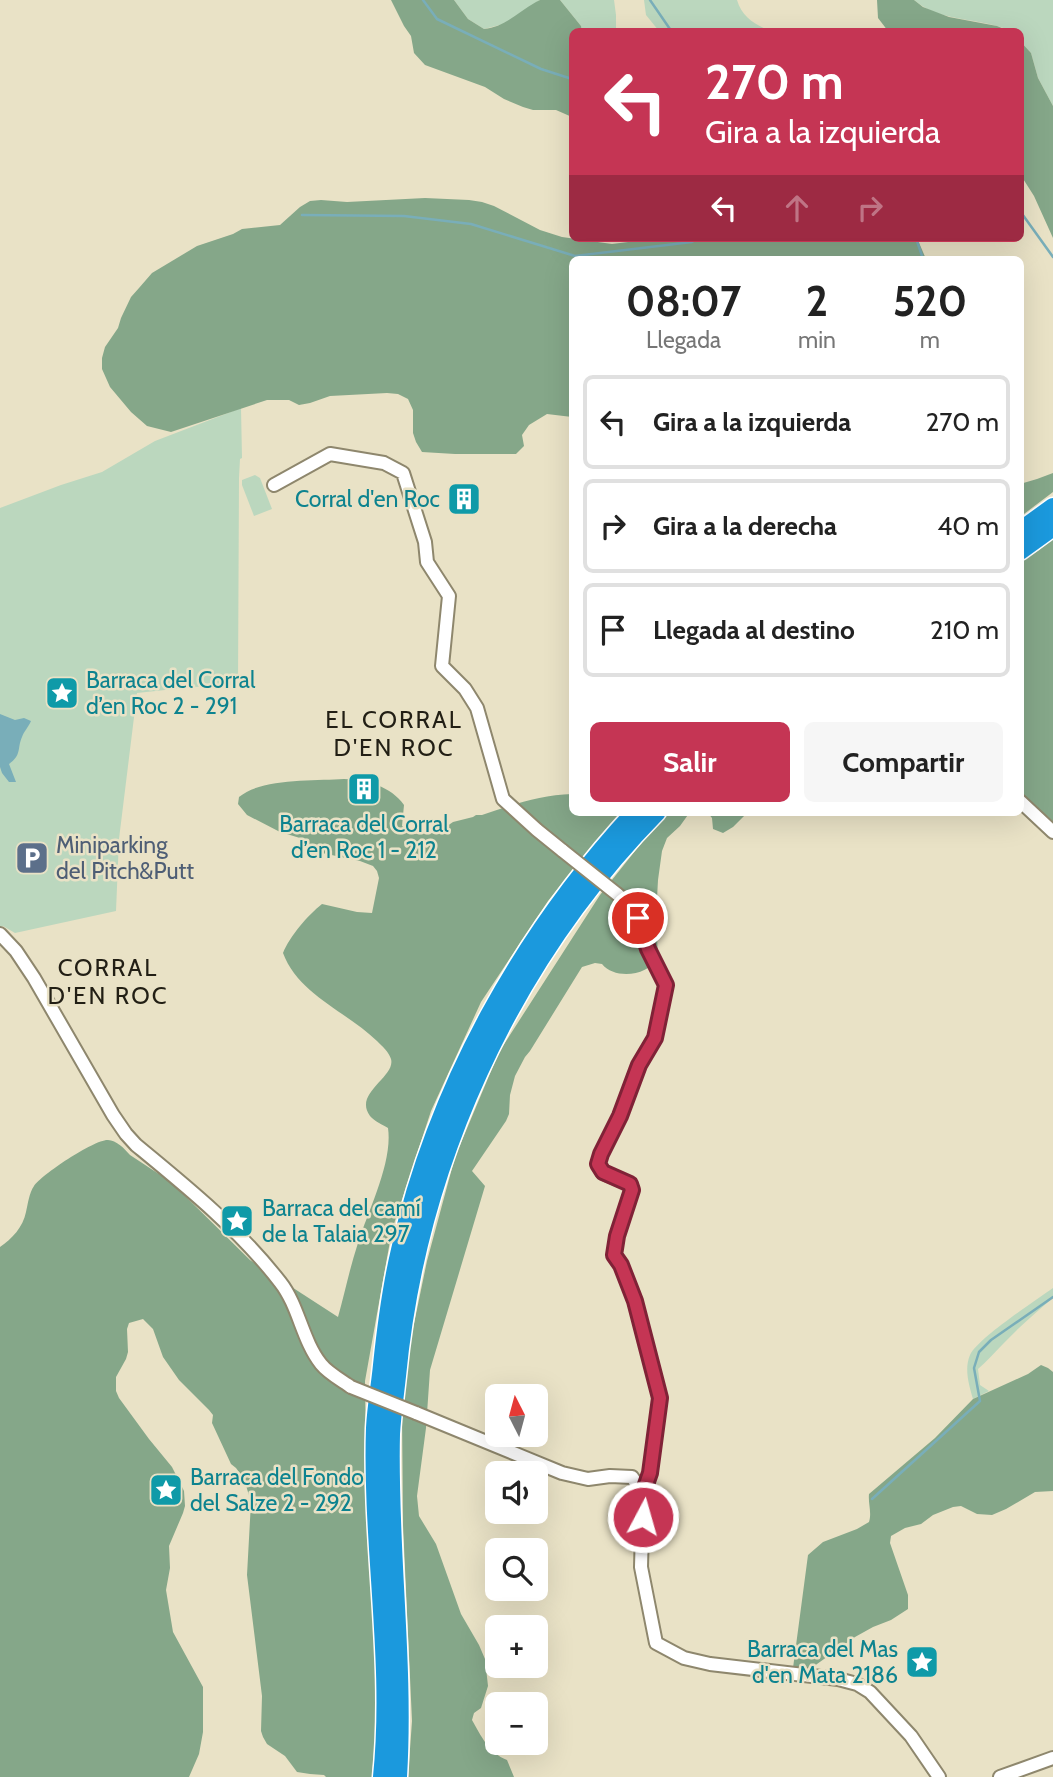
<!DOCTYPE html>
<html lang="es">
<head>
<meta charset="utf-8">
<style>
  body { margin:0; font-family:Cabin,sans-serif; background:#f6f6f6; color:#222; height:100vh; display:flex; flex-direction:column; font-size:26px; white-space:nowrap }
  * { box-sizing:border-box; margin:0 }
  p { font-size:23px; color:#767676 }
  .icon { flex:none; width:38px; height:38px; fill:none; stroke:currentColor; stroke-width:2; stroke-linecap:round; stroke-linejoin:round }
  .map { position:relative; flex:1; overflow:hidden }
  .sheet { position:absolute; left:569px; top:256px; width:455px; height:560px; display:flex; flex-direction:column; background:#fff; border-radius:10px; box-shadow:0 7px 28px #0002 }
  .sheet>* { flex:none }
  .guide { position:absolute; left:569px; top:28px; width:455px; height:214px; border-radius:10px; box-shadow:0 7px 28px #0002; background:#c53554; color:#fff; overflow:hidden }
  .needle { width:46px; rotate:354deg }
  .buttons { position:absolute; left:485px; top:1384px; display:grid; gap:14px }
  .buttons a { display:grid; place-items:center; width:63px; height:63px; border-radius:10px; background:#fff; box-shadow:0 7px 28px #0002; font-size:35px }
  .pin { position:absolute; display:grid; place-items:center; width:60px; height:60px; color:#fff; margin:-30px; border:4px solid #fff; border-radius:50%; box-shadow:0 2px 7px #0007 }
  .me { position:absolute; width:77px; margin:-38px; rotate:6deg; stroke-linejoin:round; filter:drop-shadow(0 0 5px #0008) }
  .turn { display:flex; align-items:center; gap:24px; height:147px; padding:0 21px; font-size:32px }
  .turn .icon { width:91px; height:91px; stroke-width:2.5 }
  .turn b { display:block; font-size:49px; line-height:60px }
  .lanes { display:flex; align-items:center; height:66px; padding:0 21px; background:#0003; justify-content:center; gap:35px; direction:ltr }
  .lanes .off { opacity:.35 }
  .eta { display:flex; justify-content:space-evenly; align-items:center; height:119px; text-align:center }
  .eta b { font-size:42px; font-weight:700; line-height:49px }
  .action { display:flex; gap:14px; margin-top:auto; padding:14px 21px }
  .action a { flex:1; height:80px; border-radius:10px; background:#c53554; color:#fff; font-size:28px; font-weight:700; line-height:80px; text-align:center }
  .action a+a { background:#f6f6f6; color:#222 }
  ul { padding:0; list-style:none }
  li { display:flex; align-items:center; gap:21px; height:94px; margin:0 14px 10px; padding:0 7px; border:4px solid #e0e0e0; border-radius:10px }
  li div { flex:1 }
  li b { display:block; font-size:26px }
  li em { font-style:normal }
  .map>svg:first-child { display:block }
  .green { fill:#bbd7be }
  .forest { fill:#85a789 }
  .water { fill:#79aeb9 }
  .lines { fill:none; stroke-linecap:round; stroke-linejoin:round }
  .stream { stroke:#79aeb9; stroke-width:2.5 }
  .minor-casing { stroke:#8e876d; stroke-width:16 }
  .highway-casing { stroke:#fff; stroke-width:21 }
  .minor { stroke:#fff; stroke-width:12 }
  .highway { stroke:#1b99dd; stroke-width:18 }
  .minor-bridge-casing { stroke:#8e876d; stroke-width:16; stroke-linecap:butt }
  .minor-bridge { stroke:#fff; stroke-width:12 }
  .route-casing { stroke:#802237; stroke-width:18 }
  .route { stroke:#c53554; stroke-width:12 }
  .labels { text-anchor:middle; stroke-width:5; stroke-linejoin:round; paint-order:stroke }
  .culture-label { font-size:23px; fill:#0d838f; stroke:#e9e2c6; text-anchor:start }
  .service-label { font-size:23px; fill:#4e5e75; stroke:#e9e2c6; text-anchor:start }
  .neighbourhood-label { font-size:24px; letter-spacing:2px; fill:#221f15; stroke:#e9e2c6 }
</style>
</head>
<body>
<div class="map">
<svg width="1053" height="1777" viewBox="0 0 1053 1777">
  <rect width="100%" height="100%" fill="#e9e2c6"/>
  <path class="green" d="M454,0H540L504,24L484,29L468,19Z
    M560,0H614L616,15V31H582L581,26Z
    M644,0H737C742,17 754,24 770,31H659L646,15Z
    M914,0H1053V106L1038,78L1031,53L1020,41V32C1008,31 1005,28 993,25C966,18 936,19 914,0Z
    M241,408L242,458L240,459L239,478L238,685L193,687L137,693L119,839L116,911L15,933L3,926L0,928V508L61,485L102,472L155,441Z
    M255,475L260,478L272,509L254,516L242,485V480Z
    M1053,1288V1298C1035,1313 1018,1328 1002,1345C994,1353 986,1362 978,1369L980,1385L989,1391L973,1399C969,1385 964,1369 970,1355C978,1338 1035,1301 1053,1288Z"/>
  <path class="forest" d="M391,0H454L468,19L484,29C505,27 518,12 536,2L540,0H560L581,26L582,31L572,32V117L556,110H533L523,107L504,99L485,87L425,65L414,53L411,36L404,26Z
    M877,0H914L923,7L949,17L997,26L1009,31H888L878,18Z
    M1020,41L1031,53L1038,78L1053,106V238L1034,196L1020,174Z
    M425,198L469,200L482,202L494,206L540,230L562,237L612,244L652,239L678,238H917L926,259H572V417L547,414L529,425L522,435L524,446L516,454H455L422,452L416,442L413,433V410L408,399L398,394L387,393L330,396L310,403L299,405L289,400H267L171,432L147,426L131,412L110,387L102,369V358L105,347L118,328L121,318L131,297L139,288L152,273L197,246L233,234L242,229L280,225L300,207L310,201L321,200L347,202Z
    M1053,473V492L1020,517V484L1037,479Z
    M1053,538V825L1028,804L1020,792V562L1039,550Z
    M344,779C366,780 391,786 404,805L402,826L411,834L437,833L453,822L473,817L476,815H482C512,805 540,795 572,794V812H621L595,842L548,901L481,1002L431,1111L392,1230L365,1381L367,1533L378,1699L372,1777H326L324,1775L310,1774L297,1772L285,1756L267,1744L263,1737L261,1731L262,1696L247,1575L251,1502L244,1479L236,1468L231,1464L212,1423L213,1415L209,1410L179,1380L163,1357L153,1329L143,1319L129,1323L127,1329L128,1352L126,1359L116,1377V1391L119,1398L149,1439L172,1467L184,1491L185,1506L183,1513L169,1546L170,1568L166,1590L173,1632L203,1687V1732L199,1754L189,1777H0V1247C12,1239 23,1227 26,1212C28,1204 29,1193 34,1186C41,1175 95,1139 108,1140C116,1140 125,1149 130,1155L171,1182L250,1260L338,1317C345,1292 350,1267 358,1243C368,1211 393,1162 388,1128C383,1125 374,1121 370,1116C353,1093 396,1077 391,1059C389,1052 382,1046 377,1041C347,1012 298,994 283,953C290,936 308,915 322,904L357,912L372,913L379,878L377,871L373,866L360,861L322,853L310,848L300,838L280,832L247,815L238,804L239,797C261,778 315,781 344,779Z
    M666,812H690L680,826L667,838L662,851L658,880L656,917L658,958C648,976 615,980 602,964L595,963L582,967L530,1051L525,1057L515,1076L510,1095L509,1114L506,1121L472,1171L485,1186L430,1370L426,1428L417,1496L419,1516L436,1544L461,1614L479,1645L485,1659L488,1686L481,1708L474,1713L472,1720C481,1736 489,1753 507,1760L514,1777H408L412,1721L403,1525L402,1416L405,1367L427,1261L455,1157L499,1052L600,895Z
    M707,812H748L733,827L723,833L713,829L712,818Z
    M1041,1365L1048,1368L1053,1372V1491L1035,1492L1006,1509L992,1515L977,1514L961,1506L953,1507L933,1515L921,1524L905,1528L891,1536L890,1543L908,1595V1609L891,1620L873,1627L855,1637L810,1669L793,1668L808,1555L823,1542L857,1529L869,1522C872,1512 868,1504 869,1494L935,1438L973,1399L1028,1374Z"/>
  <path class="water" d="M0,714L15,720L24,718L31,721C28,728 24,731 22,737C17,748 22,755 9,764L16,782H9L2,773L0,767Z"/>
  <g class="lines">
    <path class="stream" d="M423,0L437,19L541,69L572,79
      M650,0L672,32
      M1020,211L1053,257
      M302,215L404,216L471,224L575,256L692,242L699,238
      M916,238L923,259
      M872,1499L980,1401L974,1368L979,1352L991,1340L1053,1297"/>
    <defs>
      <path id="minor" d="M274,485L330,454L384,463L403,473L425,542L427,562L449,596L442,666L465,689L477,708L503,799L537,830L563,851
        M1020,801L1053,832
        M617,894L629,904L638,918L648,949L666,985L655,1038L639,1065L620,1116L601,1154L598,1164L603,1173L630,1184L632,1190L617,1236L614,1255L621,1265L635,1301L660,1398L650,1473L643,1493
        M0,934L16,951L34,978L113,1115L126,1134L136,1145C187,1187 239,1229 280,1282C299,1306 302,1340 321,1364C328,1373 341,1380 351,1387
        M416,1413L562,1473L588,1479L610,1476L632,1477L643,1493L641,1567L656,1643L684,1658L710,1664L838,1679L857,1684L870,1692L911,1736L939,1777
        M1000,1777L1053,1758"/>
      <path id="highway" d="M1020,531L1053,507
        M1020,551L1053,527
        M382,1777C394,1661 371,1544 375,1428C376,1407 380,1386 382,1365C386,1327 391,1288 400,1250C437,1087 522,934 635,812
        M398,1777C405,1662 388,1549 391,1434C392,1415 395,1395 397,1376C417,1166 509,963 657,812"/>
    </defs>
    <use href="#minor" class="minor-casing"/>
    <use href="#highway" class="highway-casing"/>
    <use href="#minor" class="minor"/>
    <use href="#highway" class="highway"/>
    <defs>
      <path id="minor-bridge" d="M563,851L617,894
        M351,1387L416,1413"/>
    </defs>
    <use href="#minor-bridge" class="minor-bridge-casing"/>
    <use href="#minor-bridge" class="minor-bridge"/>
  </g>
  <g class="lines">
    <defs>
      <path id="route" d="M638,918L648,949L666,985L655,1038L639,1065L620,1116L601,1154L598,1164L603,1172L630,1184L632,1190L617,1236L614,1255L621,1265L635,1301L660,1398L650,1473L643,1493V1517"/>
    </defs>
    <use href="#route" class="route-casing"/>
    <use href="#route" class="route"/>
  </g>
  <defs>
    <symbol id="building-square" viewBox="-11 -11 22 22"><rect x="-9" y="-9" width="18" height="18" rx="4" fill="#0f9aa8" stroke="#e9e2c6"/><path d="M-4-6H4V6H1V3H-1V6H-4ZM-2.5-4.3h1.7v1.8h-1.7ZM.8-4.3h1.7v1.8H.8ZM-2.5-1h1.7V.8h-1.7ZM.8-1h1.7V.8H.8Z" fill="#fff"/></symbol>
    <symbol id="sight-square" viewBox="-11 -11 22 22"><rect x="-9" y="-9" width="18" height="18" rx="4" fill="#0f9aa8" stroke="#e9e2c6"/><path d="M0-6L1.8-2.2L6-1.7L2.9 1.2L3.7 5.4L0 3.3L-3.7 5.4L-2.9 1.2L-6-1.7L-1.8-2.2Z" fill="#fff"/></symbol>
    <symbol id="parking-square" viewBox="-11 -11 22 22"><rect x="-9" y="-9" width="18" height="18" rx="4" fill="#5c6f8a" stroke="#e9e2c6"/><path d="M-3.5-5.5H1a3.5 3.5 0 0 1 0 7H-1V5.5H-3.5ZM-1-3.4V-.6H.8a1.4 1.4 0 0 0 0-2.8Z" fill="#fff"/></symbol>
  </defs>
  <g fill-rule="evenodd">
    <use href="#building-square" x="445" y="480" width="38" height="38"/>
    <use href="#sight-square" x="43" y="674" width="38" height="38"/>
    <use href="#building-square" x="345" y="770" width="38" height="38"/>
    <use href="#parking-square" x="13" y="839" width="38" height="38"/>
    <use href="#sight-square" x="218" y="1202" width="38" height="38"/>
    <use href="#sight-square" x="147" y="1471" width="38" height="38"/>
    <use href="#sight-square" x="903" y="1643" width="38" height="38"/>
  </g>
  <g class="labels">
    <g class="culture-label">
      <text x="440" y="507" text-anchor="end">Corral d'en Roc</text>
      <text x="86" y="688">Barraca del Corral<tspan x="86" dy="26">d’en Roc 2 - 291</tspan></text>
      <text x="364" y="832" text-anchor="middle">Barraca del Corral<tspan x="364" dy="26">d’en Roc 1 - 212</tspan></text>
      <text x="262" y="1216">Barraca del camí<tspan x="262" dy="26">de la Talaia 297</tspan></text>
      <text x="190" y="1485">Barraca del Fondo<tspan x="190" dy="26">del Salze 2 - 292</tspan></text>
      <text x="898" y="1657" text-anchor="end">Barraca del Mas<tspan x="898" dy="26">d'en Mata 2186</tspan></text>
    </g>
    <g class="service-label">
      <text x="56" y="853">Miniparking<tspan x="56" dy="26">del Pitch&amp;Putt</tspan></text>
    </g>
    <g class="neighbourhood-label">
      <text x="394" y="728">EL CORRAL<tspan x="394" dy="28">D'EN ROC</tspan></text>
      <text x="108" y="976">CORRAL<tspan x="108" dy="28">D'EN ROC</tspan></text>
    </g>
  </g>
</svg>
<div class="buttons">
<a><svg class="needle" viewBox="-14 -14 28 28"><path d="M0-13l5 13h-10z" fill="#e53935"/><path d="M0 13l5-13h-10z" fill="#767676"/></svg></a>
<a><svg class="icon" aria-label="sound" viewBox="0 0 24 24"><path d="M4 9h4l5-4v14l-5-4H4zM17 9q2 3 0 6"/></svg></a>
<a><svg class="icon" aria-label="search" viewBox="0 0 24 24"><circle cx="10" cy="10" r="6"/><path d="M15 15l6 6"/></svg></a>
<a>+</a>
<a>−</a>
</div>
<div class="pin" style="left:638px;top:918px;background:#d93025"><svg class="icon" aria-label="arrive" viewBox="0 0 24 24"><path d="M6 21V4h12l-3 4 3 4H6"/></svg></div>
<svg class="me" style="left:643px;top:1517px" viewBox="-20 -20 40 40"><circle r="17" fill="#c53554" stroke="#fff" stroke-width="3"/><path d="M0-11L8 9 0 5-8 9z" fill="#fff"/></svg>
<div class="guide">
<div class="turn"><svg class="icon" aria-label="left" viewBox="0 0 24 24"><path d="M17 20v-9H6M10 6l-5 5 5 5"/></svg><div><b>270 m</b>Gira a la izquierda</div></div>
<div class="lanes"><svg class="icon" aria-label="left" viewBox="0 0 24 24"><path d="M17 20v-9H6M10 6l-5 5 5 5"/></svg><svg class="icon off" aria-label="ahead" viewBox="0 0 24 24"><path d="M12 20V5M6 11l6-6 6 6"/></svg><svg class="icon off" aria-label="right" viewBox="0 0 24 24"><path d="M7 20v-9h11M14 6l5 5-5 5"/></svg></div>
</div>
<section class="sheet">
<div class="eta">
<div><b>08:07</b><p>Llegada</p></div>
<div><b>2</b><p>min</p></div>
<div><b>520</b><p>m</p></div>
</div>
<ul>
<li><svg class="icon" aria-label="left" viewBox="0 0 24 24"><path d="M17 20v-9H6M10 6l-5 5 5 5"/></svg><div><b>Gira a la izquierda</b></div><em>270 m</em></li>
<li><svg class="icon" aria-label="right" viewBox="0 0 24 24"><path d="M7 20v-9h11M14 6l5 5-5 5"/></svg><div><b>Gira a la derecha</b></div><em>40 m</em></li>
<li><svg class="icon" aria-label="arrive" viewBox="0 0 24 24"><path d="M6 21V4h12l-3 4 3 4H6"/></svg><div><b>Llegada al destino</b></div><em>210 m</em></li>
</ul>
<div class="action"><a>Salir</a><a>Compartir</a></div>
</section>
</div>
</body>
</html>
